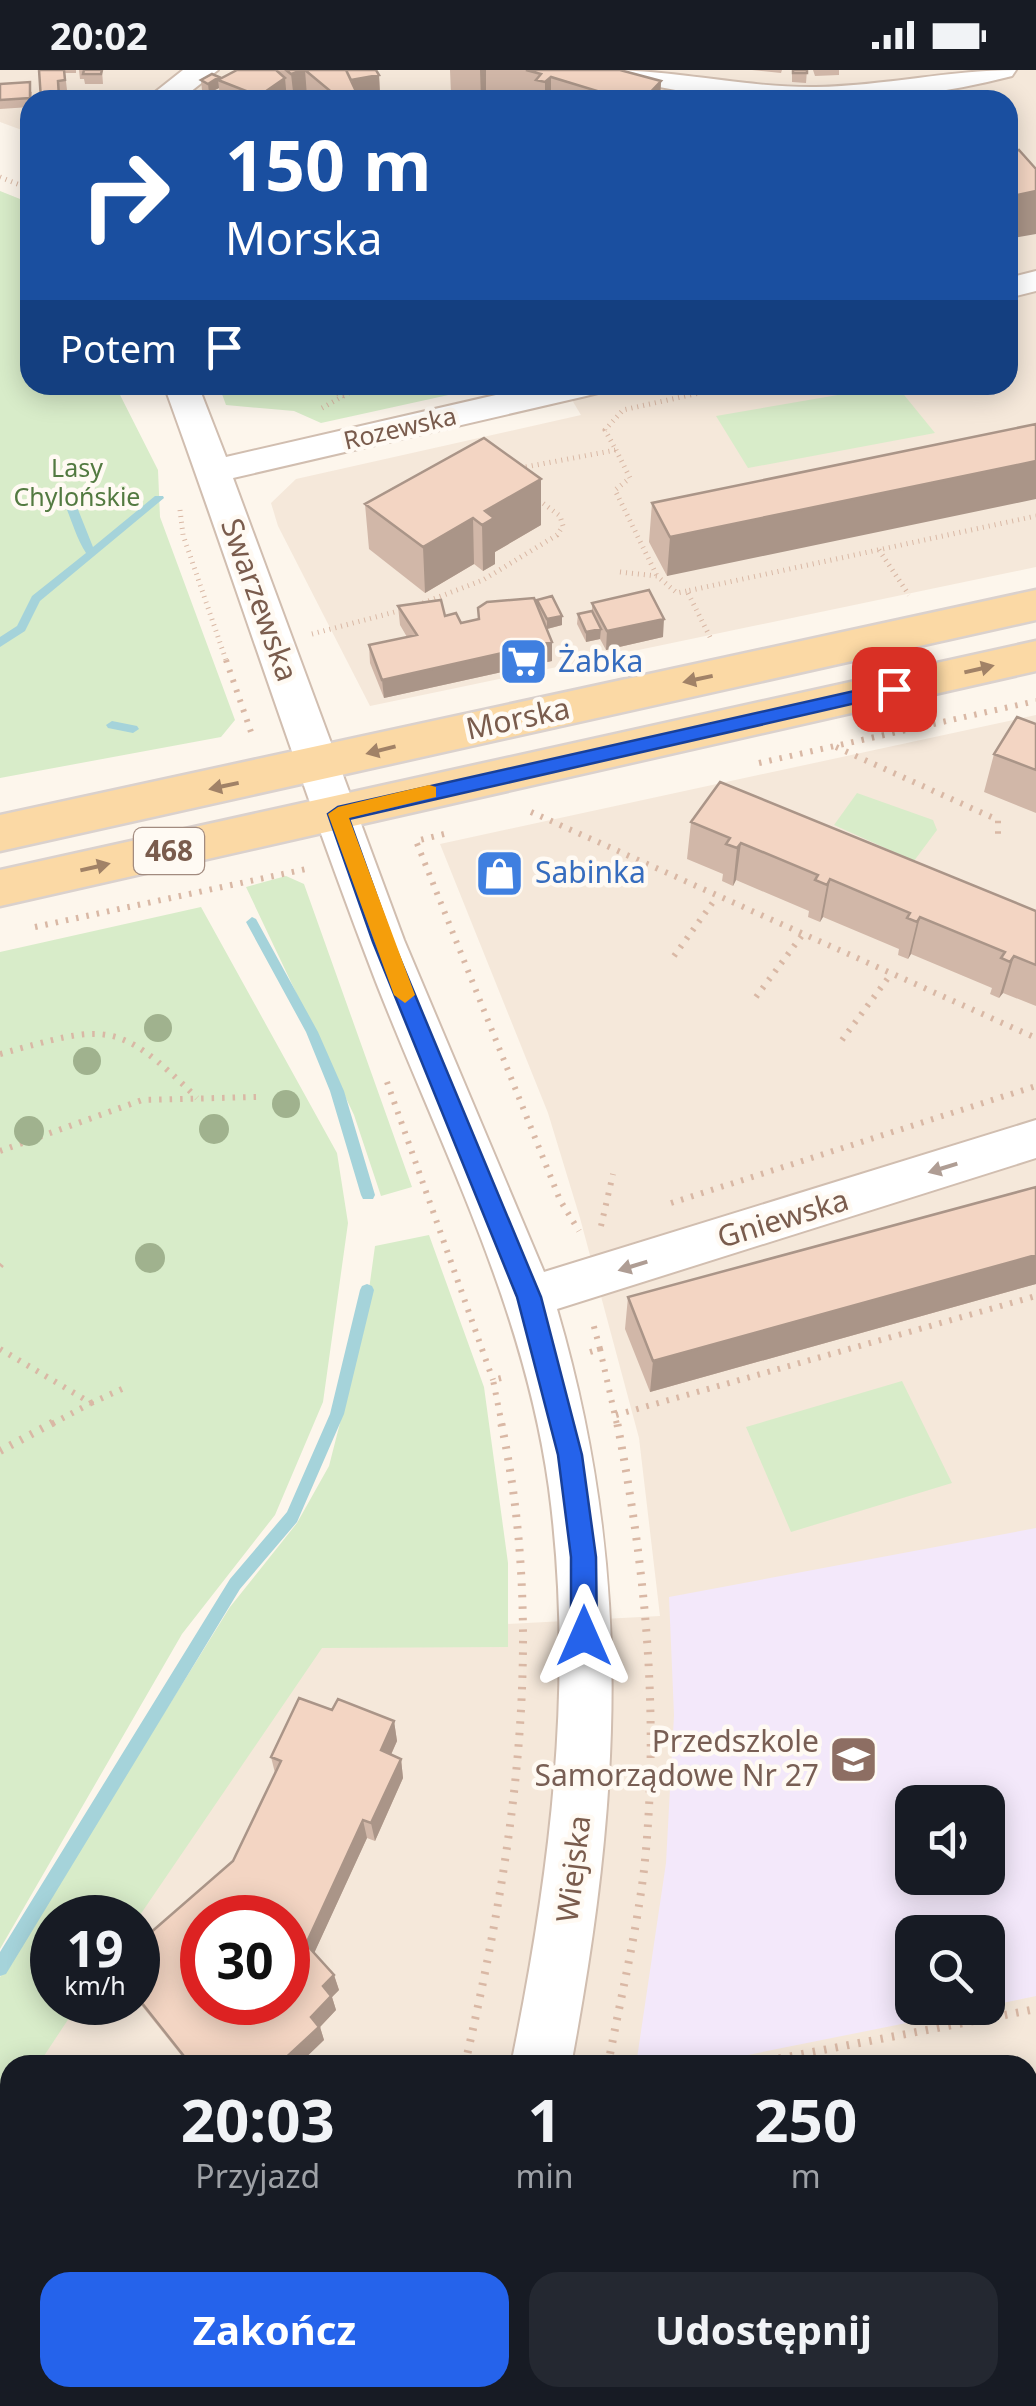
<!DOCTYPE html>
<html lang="pl">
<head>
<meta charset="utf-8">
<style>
  body { margin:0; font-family:"Noto Sans",sans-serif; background:#242831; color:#f1f3f6; height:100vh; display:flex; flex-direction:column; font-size:38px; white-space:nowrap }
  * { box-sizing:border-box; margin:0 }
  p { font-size:32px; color:#9ea1a6 }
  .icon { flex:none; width:55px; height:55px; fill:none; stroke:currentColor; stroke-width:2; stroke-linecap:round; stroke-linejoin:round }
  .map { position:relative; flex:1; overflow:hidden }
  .side { position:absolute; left:0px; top:1985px; width:1038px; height:352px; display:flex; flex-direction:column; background:#171b24; border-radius:30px 30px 0 0; box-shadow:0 5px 25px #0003 }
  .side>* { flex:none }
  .banner { position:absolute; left:20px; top:20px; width:998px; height:305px; border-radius:30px; box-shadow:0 5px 25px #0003; background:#1a4fa0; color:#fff; overflow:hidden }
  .controls { position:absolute; left:895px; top:1715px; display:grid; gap:20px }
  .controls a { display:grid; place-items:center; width:110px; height:110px; border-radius:20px; background:#171b24; box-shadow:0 5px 25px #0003; font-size:50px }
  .speed { position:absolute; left:30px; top:1825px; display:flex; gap:20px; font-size:50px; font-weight:700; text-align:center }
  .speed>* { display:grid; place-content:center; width:130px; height:130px; border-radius:50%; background:#171b24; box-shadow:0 5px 25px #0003; line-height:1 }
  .speed small { font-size:25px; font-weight:400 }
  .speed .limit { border:15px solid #d22; background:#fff; color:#111 }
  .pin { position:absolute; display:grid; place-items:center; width:85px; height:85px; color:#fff; margin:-42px; border-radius:20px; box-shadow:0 5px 15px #0006 }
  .me { position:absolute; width:110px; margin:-55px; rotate:0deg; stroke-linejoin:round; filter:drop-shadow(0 0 8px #0008) }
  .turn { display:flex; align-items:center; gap:35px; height:210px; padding:0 40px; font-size:45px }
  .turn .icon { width:130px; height:130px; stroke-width:2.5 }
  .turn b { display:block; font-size:70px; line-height:85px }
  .then { display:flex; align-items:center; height:95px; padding:0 40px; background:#0003; gap:20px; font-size:38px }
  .eta { display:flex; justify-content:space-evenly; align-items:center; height:170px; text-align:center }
  .eta b { font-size:60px; font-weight:700; line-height:70px }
  .action { display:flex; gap:20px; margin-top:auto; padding:20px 40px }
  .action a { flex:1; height:115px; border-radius:30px; background:#2563eb; color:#fff; font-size:40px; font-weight:700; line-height:115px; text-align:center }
  .action a+a { background:#242831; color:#f1f3f6 }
  .status { display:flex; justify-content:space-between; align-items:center; height:70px; padding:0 50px; background:#171b24; direction:ltr }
  .status svg { height:28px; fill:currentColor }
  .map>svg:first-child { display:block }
  .residential { fill:#f5e8da; fill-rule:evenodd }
  .education { fill:#f3e8fa; fill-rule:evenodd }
  .green { fill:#d8ecc9 }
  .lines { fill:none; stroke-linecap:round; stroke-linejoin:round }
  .stream { fill:#a5d3da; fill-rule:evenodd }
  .minor-casing { stroke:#d1beb0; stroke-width:4 }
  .major-casing { stroke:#dad1cd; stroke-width:5 }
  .path-far2 { stroke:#d9b8a5; stroke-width:5; stroke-dasharray:1 5; stroke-linecap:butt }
  .path-far1 { stroke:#d9b8a5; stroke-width:6; stroke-dasharray:2.5 8; stroke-linecap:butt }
  .path { stroke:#d9b8a5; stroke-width:8; stroke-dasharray:2.5 9; stroke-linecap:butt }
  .minor { fill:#fff; fill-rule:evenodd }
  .major { fill:#fbd9a5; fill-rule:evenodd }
  .tree { fill:#a0b28e }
  .wall { fill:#d1b7a8 }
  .shaded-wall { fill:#aa9588 }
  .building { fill:#f3d5c3; stroke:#aa9588; stroke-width:2.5; fill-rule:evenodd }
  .oneway { fill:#a18267 }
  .oneway2 { fill:#af9d94 }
  .route { fill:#2563eb; stroke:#184099; stroke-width:2.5 }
  .slow { fill:#f59e0b }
  .labels { text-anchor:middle; stroke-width:9; stroke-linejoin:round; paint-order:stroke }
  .far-street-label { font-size:25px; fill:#7a5c4d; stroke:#fffaf3 }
  .far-park-label { font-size:25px; fill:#537a41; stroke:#fffaf3 }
  .shield { fill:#fffaf3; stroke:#a28b7f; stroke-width:2.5 }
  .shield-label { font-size:28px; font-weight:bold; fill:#7a5c4d }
  .street-label { font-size:30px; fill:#7a5c4d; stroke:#fffaf3 }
  .shop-label { font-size:30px; fill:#366cbe; stroke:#fffaf3; text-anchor:start }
  .education-label { font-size:30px; fill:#785e54; stroke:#fffaf3; text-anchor:end }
</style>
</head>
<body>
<div class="status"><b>20:02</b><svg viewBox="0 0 49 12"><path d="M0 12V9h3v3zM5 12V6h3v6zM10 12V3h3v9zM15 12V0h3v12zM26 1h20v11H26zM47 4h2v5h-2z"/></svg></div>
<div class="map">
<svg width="1036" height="2336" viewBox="0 0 1036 2336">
  <rect width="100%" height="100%" fill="#fdf6ec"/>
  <path class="residential" d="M0,0H1036V497L370,636L278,456L271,433L296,409L581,345L563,315H1008V30H30V63L0,52Z
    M1036,645V2336H0V2052L10,2036V2328H1028V1995H36L76,1933L138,1932V1848L313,1564L660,1546L639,1368L580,1148L548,1043L440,774ZM912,1732H988V1808H912ZM202,1848H288V1932H202ZM912,1862H988V1938H912Z"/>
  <path class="education" d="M1036,1458V1926L988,1936V1862H912V1938H981L698,1995H636L666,1793L674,1645L669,1527ZM912,1732H988V1808H912Z"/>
  <path class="green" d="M0,121L30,133V315H115L158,400L160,447L235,650L221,667L0,708Z
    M270,315H494L321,353L294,341L226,335L222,324Z
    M896,315L935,363L748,398L716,346Z
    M857,723L933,750L937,760L914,791L834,755Z
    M286,806L304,814L412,1117L381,1126L354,1045L246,817Z
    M201,837L337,1083L348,1153L323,1332L275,1445L182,1564L0,1879V882Z
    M429,1165L484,1317L508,1493V1577L322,1578L138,1848H52V1932L79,1933L38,1995H10V2038L0,2053V1907L230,1537L297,1453L329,1396L363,1263L375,1176Z
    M902,1311L952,1413L791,1462L746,1357Z"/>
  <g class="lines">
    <path class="stream" d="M62,417L66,418L77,437L93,477L155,426H163L164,428L40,531L25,561L0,577V567L17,556L32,526L86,483C73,463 70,440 57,420Z
      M112,651L137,656L139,659L133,663L108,658L106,655Z
      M252,847L256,849L318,962L344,1021L375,1125L373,1129H363L361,1125L330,1021L306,962L246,852Z
      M367,1214L372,1216L374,1220L344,1344L297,1452L240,1519L6,1904L0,1906V1882L230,1509L287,1442L330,1344L360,1220L362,1216Z"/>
    <defs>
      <path id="minor" d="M183,0H218L180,30H145Z
        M608,0C678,0 746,18 816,17C884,16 949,0 1016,0L1012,6C884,39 751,40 623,9Z
        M1036,201V221L1008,228V208Z
        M164,315H198L226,387L539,315H603L598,323L586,326L233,408L404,870L544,1202L1036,1050V1088L557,1239C634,1502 621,1729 571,1995H511C550,1805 575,1612 549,1418C524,1237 442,1080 376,912C300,715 236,513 164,315Z
        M400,2328H465L462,2336H397Z"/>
      <path id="major" d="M1036,520V550L0,781V745Z
        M1036,571V601L0,836V800Z"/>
    </defs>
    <use href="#minor" class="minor-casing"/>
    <use href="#major" class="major-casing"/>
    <path class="path-far2" d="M0,107L30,119
      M315,315L344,326
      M322,338L363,315
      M616,380L630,408L615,420L657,506
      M520,398L616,380L605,360L623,340L735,315
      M180,440L183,465L227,593
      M879,480L909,525
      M620,502L657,506L677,523L687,521
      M423,533L483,510L557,465L563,456L560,446L536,428
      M312,564L406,539
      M710,567L687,521L1036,446"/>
    <path class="path-far1" d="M226,590L251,662
      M836,677L998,750V766
      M759,693L1036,631
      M531,742L1036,968
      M444,764L416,771L560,1130L579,1161
      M35,857L311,798
      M674,886L716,828
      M756,927L803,864
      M842,970L891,904
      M0,984C106,955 116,948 197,1028
      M387,1012L493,1310
      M0,1081L142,1030L256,1027
      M671,1133L1036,1016
      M601,1156L613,1104
      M0,1196L5,1190
      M0,1279L91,1333L50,1355
      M600,1279L617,1355
      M590,1282L600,1279L593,1253
      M501,1308L493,1310L502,1355
      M91,1333L122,1319
      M616,1345L1036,1226"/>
    <path class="path" d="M0,1381L54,1352
      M465,1994C514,1783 547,1567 501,1352
      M608,1995C620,1930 636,1866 644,1800C660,1650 646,1500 617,1352
      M745,1995L1036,1939
      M1028,2193L1036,2191
      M1028,2247L1036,2276
      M517,2336L520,2328"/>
    <use href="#minor" class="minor"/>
    <use href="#major" class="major"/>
  </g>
  <g class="tree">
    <circle cx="158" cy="958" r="14"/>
    <circle cx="87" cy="991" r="14"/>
    <circle cx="286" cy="1034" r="14"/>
    <circle cx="214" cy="1059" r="15"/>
    <circle cx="29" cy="1061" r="15"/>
    <circle cx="150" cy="1188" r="15"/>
  </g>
  <path class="wall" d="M39,0H76V3H65L67,20H60L61,30H41Z
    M79,0H102L103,14H85L84,9H80Z
    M237,0H376L379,5L380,24L359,28L360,30H312L307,26L294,30L286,25L287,30H220L219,18L209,23L202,20L201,10L219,7L220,9Z
    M450,0H620L661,11L660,30H471L451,24Z
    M752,0H782L781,3Z
    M792,0H807L806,13L792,12Z
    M813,0H839V5L815,6Z
    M0,14L32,22L30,37L0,39Z
    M1036,354L667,506L649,472L652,433Z
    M541,409V455L495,482V494L483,501L474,494L425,523L369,479L365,434Z
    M537,530L562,555L547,559L552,591L384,628L370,593L369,575L407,567L400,555L398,536L445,546L461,553L537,536Z
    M592,533L663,567L606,580L600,569L586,572L577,554L578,544L592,541Z
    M1036,654V743L984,722L994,684Z
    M691,752L1036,841V936L1003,923L999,928L990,924L992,918L911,884L908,889L898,885L899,879L823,847L820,852L808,847L809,841L736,810L733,816L722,811L723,804L687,789Z
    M484,793L518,806L498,816L489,812L484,803Z
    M1036,1117V1214L650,1322L625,1259L628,1227Z
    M332,1640L394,1651L397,1671L391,1685L401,1689L403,1708L375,1771L367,1768L314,1883L334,1905L339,1920L332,1927L336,1940L320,1957L324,1970L298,1995H189L138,1931V1890L147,1882L141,1871L233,1791L275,1703L271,1687Z
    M1036,2043V2161L1028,2163V2045Z"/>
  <path class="shaded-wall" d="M305,0L307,26L294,30L291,4Z
    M480,0H486V30H481Z
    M379,5L380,24L352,29L351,10Z
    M219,7L220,10H218L219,18L209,23L208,14Z
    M551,7V30H545V12Z
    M285,8L287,30H259V26Z
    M661,11L660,30H643Z
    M1036,121V164L1008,169V127Z
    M1036,391V429L667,506L670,467Z
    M541,409V455L495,482V494L483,501L482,455L485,441Z
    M473,448L474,494L425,523L423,477Z
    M562,546V555L547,559V549Z
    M664,549L663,567L606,580L607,561Z
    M601,559L600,569L586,572V562Z
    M552,572V591L384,628L382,610Z
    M741,773L736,810L733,816L737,778Z
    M518,797V806L498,816V807Z
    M830,809L823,847L820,852L827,815Z
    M920,847L911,884L908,889L917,852Z
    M1014,886L1003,923L999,928L1010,892Z
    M1036,1185V1214L650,1322L653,1291Z
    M394,1651L397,1671L384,1700L381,1680Z
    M401,1689L403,1708L375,1771L371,1753Z
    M363,1750L367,1768L311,1890L306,1874Z
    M334,1905L339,1920L332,1927L336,1940L320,1957L324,1970L298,1995H278L311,1947L323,1916Z"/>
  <path class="building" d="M39,0H64L65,10L58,11L59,27L41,29Z
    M84,0H102L101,4H83Z
    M237,0H276L285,8L259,26L218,10Z
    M286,0H304L291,4Z
    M305,0H346L360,30H341Z
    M346,0H376L379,5L351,10Z
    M526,0H620L661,11L643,30H630L614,25L607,30L599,28L604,23L551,7L545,12L536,10L541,4Z
    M793,0H807V3H793Z
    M212,4L219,7L208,14L201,10Z
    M30,12V28L0,30V14Z
    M1019,80L1036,99V121L1008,127V83Z
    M1036,354V391L670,467L652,433Z
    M484,368L541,409L485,441L494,448L482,455L473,448L423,477L365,434Z
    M649,520L664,549L607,561L592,533Z
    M552,526L562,546L547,549L537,530Z
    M534,528L552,572L382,610L369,575L417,565L398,536L441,530L445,546L456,543L461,553L479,549L478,538L487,532Z
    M592,541L601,559L586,562L578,544Z
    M1017,647L1036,654V700L994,684Z
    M720,712L1036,841V895L1014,886L1010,892L1001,888L1005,882L920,847L917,852L907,848L910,843L830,809L827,815L815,810L818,805L741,773L737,778L726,774L730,768L691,752Z
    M491,785L514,787L518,797L498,807L489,803L484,793Z
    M1036,1117V1185L653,1291L628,1227Z
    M299,1628L332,1640L338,1629L394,1651L381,1680L401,1689L371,1753L363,1750L306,1874L334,1905L323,1916L331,1926L311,1947L319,1957L278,1995H191L138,1928V1890L148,1881L141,1871L233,1791L281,1691L271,1687ZM202,1848H288V1932H202Z
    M1036,2043V2153L1028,2155V2045Z
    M0,2295L10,2303V2328H40L51,2336H0Z
    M205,2328H294L305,2336H209L212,2332Z"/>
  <defs><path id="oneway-solid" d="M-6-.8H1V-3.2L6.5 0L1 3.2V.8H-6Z" transform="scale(2.5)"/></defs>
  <g class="oneway">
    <use href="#oneway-solid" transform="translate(979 599) rotate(-13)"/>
    <use href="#oneway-solid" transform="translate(698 609) rotate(168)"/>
    <use href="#oneway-solid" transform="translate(381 680) rotate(166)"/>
    <use href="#oneway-solid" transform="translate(224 716) rotate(168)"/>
    <use href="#oneway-solid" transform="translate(95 797) rotate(-13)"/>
  </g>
  <g class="oneway2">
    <use href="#oneway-solid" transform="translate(943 1098) rotate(163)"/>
    <use href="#oneway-solid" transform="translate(633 1196) rotate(163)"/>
  </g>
  <path class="route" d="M894,612L903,619L900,623L349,749L393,872L541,1227L582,1385L596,1487L597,1566L593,1575L584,1578L575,1575L571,1566V1487L558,1385L517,1227L373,872L328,744L338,737Z"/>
  <path class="slow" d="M429,715L436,717V727L349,748L415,925L405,933L394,925L328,744L338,737Z"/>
  <defs>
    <symbol id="supermarket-square" viewBox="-11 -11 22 22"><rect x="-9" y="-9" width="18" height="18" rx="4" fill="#3f7fe0" stroke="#fffaf3"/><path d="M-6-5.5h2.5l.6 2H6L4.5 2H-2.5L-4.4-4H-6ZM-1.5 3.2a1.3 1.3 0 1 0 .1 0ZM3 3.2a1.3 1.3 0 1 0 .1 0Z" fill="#fff"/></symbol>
    <symbol id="shop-square" viewBox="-11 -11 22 22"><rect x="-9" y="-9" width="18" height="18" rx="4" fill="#3f7fe0" stroke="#fffaf3"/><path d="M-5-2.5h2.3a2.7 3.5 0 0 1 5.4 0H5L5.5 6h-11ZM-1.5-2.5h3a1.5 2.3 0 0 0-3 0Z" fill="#fff"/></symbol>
    <symbol id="school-square" viewBox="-11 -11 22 22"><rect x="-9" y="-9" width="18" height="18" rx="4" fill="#8d6e63" stroke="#fffaf3"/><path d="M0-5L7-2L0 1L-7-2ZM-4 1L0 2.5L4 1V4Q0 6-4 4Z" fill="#fff"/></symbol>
  </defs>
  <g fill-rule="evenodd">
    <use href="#supermarket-square" x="496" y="564" width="55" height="55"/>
    <use href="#shop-square" x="472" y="776" width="55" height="55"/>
    <use href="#school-square" x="826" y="1662" width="55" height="55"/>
  </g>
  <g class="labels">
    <g class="far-street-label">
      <text transform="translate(400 358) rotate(-13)" y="9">Rozewska</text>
    </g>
    <g class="far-park-label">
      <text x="77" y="407">Lasy<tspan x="77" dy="29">Chylońskie</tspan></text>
    </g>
    <rect class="shield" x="134" y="758" width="70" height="46" rx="8"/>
    <g class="shield-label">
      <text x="169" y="791">468</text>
    </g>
    <g class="street-label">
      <text transform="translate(259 530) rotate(70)" y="10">Swarzewska</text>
      <text transform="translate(518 649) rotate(-12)" y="10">Morska</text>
      <text transform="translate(783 1149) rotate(-17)" y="10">Gniewska</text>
      <text transform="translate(574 1799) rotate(-83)" y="10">Wiejska</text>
    </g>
    <g class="shop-label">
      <text x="558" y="602">Żabka</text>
      <text x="535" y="813">Sabinka</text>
    </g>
    <g class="education-label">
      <text x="819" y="1682">Przedszkole<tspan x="819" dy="34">Samorządowe Nr 27</tspan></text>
    </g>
  </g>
</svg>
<div class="controls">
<a><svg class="icon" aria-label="sound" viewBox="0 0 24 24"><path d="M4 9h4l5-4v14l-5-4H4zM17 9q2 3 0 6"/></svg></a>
<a><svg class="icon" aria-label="search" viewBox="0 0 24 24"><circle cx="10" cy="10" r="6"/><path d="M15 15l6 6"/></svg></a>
</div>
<div class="speed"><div>19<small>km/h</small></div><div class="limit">30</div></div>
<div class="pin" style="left:894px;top:619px;background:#d93025"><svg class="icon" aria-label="arrive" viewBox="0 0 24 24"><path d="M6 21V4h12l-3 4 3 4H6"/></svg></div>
<svg class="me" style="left:584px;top:1566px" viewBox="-20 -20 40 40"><path d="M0-17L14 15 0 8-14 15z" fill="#2563eb" stroke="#fff" stroke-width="4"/></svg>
<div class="banner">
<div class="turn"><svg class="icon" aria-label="right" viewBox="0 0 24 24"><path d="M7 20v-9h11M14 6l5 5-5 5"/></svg><div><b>150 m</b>Morska</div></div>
<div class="then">Potem<svg class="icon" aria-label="arrive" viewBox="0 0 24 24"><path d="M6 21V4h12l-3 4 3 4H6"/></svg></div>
</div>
<section class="side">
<div class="eta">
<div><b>20:03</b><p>Przyjazd</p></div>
<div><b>1</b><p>min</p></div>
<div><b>250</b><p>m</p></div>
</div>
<div class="action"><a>Zakończ</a><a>Udostępnij</a></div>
</section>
</div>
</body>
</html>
